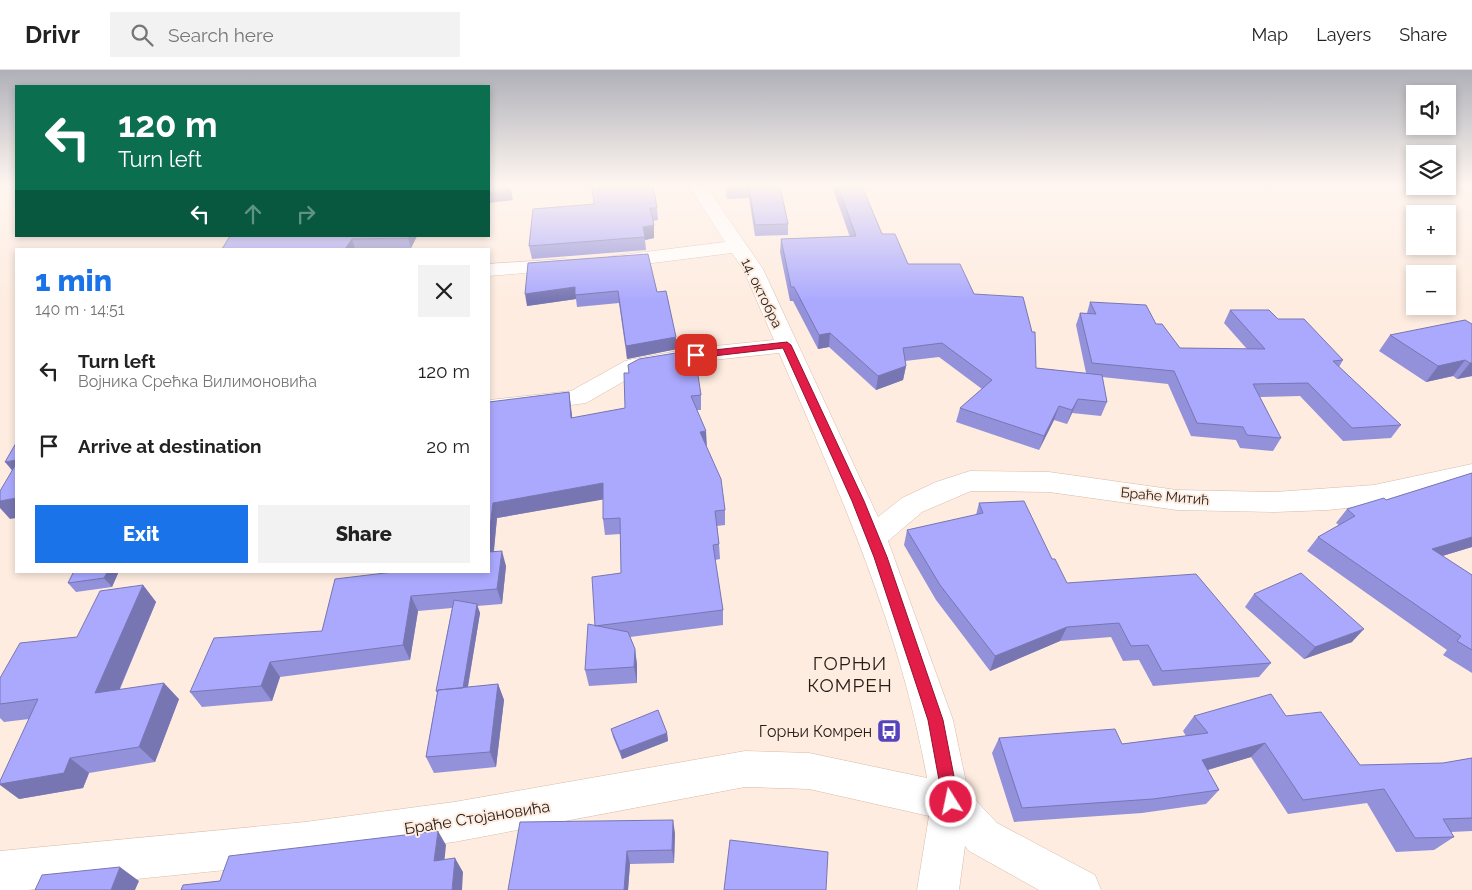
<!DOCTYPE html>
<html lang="en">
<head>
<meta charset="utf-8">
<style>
  body { margin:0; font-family:Raleway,sans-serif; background:#f2f2f2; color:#222; height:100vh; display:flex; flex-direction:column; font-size:19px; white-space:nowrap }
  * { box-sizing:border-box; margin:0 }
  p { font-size:16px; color:#767676 }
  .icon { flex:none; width:28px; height:28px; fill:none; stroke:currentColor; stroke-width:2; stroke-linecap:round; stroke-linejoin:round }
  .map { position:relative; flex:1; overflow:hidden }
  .details { position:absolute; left:15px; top:178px; width:475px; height:325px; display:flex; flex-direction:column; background:#fff; border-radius:0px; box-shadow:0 2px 8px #0003 }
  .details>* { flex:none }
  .banner { position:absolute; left:15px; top:15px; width:475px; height:152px; border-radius:0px; box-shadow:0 2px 8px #0003; background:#0b6e4f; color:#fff; overflow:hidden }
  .controls { position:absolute; left:1406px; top:15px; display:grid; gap:10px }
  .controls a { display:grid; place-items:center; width:50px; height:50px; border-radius:0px; background:#fff; box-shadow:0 2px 8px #0003; font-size:25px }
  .pin { position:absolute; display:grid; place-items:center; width:42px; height:42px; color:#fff; margin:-21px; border-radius:10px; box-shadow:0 2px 8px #0006 }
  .me { position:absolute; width:55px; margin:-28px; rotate:350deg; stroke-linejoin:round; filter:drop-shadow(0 0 4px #0008) }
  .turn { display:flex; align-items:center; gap:18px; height:105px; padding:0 20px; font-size:22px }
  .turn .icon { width:65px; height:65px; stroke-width:2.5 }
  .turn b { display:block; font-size:35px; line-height:42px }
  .lanes { display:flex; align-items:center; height:48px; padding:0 20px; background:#0003; justify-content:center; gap:25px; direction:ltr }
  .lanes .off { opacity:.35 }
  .round { display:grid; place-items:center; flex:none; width:52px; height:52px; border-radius:0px; background:#f2f2f2 }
  .head { display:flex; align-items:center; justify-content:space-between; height:85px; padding:0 20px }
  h1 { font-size:30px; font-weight:800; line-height:38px; color:#1a73e8 }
  .cta { display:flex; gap:10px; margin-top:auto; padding:10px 20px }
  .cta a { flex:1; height:58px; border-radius:0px; background:#1a73e8; color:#fff; font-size:20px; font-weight:800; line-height:58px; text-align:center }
  .cta a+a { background:#f2f2f2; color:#222 }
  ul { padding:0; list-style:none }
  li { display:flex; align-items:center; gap:15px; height:75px; padding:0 20px }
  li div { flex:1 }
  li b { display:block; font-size:19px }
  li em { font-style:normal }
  header { display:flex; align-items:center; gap:30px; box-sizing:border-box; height:70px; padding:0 25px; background:#fff; border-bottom:1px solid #e0e0e0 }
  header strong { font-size:24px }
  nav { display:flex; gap:28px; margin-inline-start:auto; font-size:18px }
  .search { width:350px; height:45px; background:#f2f2f2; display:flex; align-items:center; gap:12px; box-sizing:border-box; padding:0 18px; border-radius:0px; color:#767676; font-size:19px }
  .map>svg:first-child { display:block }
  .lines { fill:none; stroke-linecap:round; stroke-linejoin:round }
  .minor-casing { stroke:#d7bba8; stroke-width:1 }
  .minor { fill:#fff; fill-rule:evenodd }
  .wall { fill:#9391da }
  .shaded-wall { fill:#7876b2 }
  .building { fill:#aba9fe; stroke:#7876b2 }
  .route { fill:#e11d48; stroke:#92132f }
  .labels { text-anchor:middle; stroke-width:4; stroke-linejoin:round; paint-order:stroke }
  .street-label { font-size:14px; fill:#271d16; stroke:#feece0 }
  .near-poi-label { font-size:16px; fill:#271d16; stroke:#feece0; text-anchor:end }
  .near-street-label { font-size:16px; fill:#271d16; stroke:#feece0 }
  .near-quarter-label { font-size:19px; letter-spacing:1px; fill:#271d16; stroke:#feece0 }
</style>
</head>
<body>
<header>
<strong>Drivr</strong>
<div class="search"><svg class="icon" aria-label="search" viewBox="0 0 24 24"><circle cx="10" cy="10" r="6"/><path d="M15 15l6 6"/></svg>Search here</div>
<nav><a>Map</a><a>Layers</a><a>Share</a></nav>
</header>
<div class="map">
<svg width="1472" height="820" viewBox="0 0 1472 820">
  <rect width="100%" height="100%" fill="#feece0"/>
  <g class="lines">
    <defs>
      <path id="minor" d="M689,116H706L763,199L878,447L902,428L936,412L970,401L1049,402L1177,420L1275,422L1374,415L1472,394V412L1374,435L1328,440L1275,442L1177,440L1049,422L971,421L922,442L888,471L953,650L968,722L997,753L1095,805L1101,820H1039L969,781L965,776L959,820H917L929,746L809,719L745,717L454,772L305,792L27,820H0V781L305,752L454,732L745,681L809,683L927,708C901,560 839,420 779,283L695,292L640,302L586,333L489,346V330L571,321L625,291L633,289L695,278L774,270L743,199L732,183L613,198L606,196L603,192L606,188L613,186L725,172Z
        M565,189L572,191L575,195L572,199L489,206V194Z"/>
    </defs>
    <use href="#minor" class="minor-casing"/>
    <use href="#minor" class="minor"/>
  </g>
  <path class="wall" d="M725,116H780L788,154V165L755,166L749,128L727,129Z
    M832,116H862L882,164L908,194L974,224L1036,298L1086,303L1076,255L1080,243H1087L1090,232L1156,254L1180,278L1247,279L1224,253L1230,240L1278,249L1343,290L1339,297L1401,355L1391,368L1343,371L1300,326L1260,327L1281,368L1273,381L1240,378L1236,370L1191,366L1168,314L1102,307L1107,332L1101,346L1072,343L1067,354L1054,350L1039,380L956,352L960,338L982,319L939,287L905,291L906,296L903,310L876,320L829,277L818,279L793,231H790L780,182L781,169L850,167Z
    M657,138L658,150L653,151L654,168L645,170L646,180L532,189L529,176L533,139Z
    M230,166H417L411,178L360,179H222Z
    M528,193L657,222L677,279L627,289L619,233L577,237L576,229L527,236Z
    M1472,254V306L1457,309L1453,306L1426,312L1379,281L1390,265Z
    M691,299L701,325V340H697L706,377L725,440V455L717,456L719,474L720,489L715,490L723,540V555L630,567L635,579L637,595V613L589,616L585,600L595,556L621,503V464L605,465L603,449V429L497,448L494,481L506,496L502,534L477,536L480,543L468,617L498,614L504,630L496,697L434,703L426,687L437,623L436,621L452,538L418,541L410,590L280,607L272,631L202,637L190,622L322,561L335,509L489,501V332L569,322L572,348L625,338Z
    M1472,403V477L1442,486L1472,505V603L1443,585L1447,580L1307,481L1318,467L1339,455L1336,453L1347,439L1386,430Z
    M979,433L1052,489L1067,513L1271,593L1259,607L1153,616L1139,590L1123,591L1111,567L1060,571L990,601L936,530L904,475L907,460L976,445Z
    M74,501H119L112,517L76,522L68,513Z
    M143,515L156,532L120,619L179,629L155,692L89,703L83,718L19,729L29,649L4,652L0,648V608L77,567Z
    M1254,524L1352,572L1304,589L1245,537Z
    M1194,646H1286L1360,695L1443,693L1472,688V761L1451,762L1454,767L1434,780L1396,782L1367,733L1288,744L1251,687L1208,700L1219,720L1206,734L1142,743L1014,752L992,683L999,668L1122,674L1186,666L1183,661Z
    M611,659L667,663L668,671L622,689L613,667Z
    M675,763L674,793L630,794L628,820H508Z"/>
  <path class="shaded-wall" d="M511,120L513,130L489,133V123Z
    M654,155V168L645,170L643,157Z
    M409,166H417L411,178L408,168Z
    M352,169L355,179H345Z
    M575,217L576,229L527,236L525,224Z
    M830,263L829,277L818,279L819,265Z
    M676,267L677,279L627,289L626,276Z
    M1465,290L1453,306L1426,312L1438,296Z
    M1470,293H1472V306L1457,309Z
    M906,296L903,310L876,320L878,306Z
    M569,322L571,337L574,363L571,348Z
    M1078,329L1072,343L1067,354L1072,340Z
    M1059,336L1054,350L1039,380L1044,366Z
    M706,361L707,377L700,362Z
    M16,390V405L5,392Z
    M603,413L606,429L497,448L492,497L489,488V466L493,433Z
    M16,428V448L10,449L0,438V431Z
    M1472,467V477L1419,493L1432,479Z
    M502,481L506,496L502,534L497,519Z
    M108,501H119L112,517L104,508Z
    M143,515L156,532L111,639L95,623Z
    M411,526L418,541L410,590L403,575Z
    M477,534L480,543L466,627L462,618Z
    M1067,557L1060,571L990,601L995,586Z
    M1364,559L1352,572L1304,589L1315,577Z
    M635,579L637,595V613L634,597Z
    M270,592L280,607L272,631L261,616Z
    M164,613L179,629L155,692L139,677Z
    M498,614L504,630L496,697L490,682Z
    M667,663L668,671L622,689L620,681Z
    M1265,673L1251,687L1190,705L1202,690Z
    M70,688L89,703L83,718L19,729L0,715V714Z
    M673,750L675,763L674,793L672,780Z
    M438,761L446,775L443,805L434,791Z
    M627,781L630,794L628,820H624Z
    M455,788L463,802L462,820H452Z
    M120,797L139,811L135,820H111Z"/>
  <path class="building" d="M489,116H508L511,120L489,123Z
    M592,116H653L657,138H650L654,155L643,157L645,167L529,176L533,139L594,134Z
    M726,116H780L788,154L755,155L749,118L727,119Z
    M838,116H862L882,164H895L908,194H960L974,224L1023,227L1032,262H1035L1036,298L1102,305L1107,332L1078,329L1072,340L1059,336L1044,366L960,338L992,310L942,273L903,278L906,296L878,306L830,263L819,265L794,217H791L781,169L856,166Z
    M230,166H409L408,168L352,169L345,179H222Z
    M648,184L657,222L666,221L676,267L626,276L618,221L575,225V217L525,224L528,193Z
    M1090,232L1146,235L1156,254H1162L1180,278L1265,279L1230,240H1269L1278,249H1304L1343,290L1333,291L1401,355L1352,358L1308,313L1253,314L1281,368L1247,365L1243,357L1197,353L1174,301L1092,293L1080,243L1096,244Z
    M1465,250L1472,254V293H1470L1465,290L1438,296L1390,265Z
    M688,281L691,299H697L701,325L691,326L706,361L700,362L721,409L725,440L715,441L719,474L713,475L723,540L595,556L592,507L621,503L620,448L603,449V413L493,433L489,466V332L569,322L571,348L625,338L624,303H629L628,295L639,289Z
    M16,373V390L5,392Z
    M16,394V428L0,431V421Z
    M1472,403V467L1432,479L1472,505V580L1457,571L1461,566L1318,467L1355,446L1347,439L1384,428L1386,430Z
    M1024,431L1052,489H1055L1067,513L1196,504L1271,593L1162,601L1148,575L1131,576L1119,553L1067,557L995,586L940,515L907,460L983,443L979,433Z
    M502,481L497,519L411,526L403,575L270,592L261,616L190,622L214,568L322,561L335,509L402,501H489V482Z
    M74,501H108L104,508L68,513Z
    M1301,503L1364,559L1315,577L1254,524Z
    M143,515L95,623L164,613L139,677L70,688L64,703L0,714V711L38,629L0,634V608L20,573L77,567L100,521Z
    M454,530L477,534L463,618L438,620V621H436Z
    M588,554L628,562L635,579L634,597L585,600Z
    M498,614L490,682L426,687L438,620Z
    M1271,624L1286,646L1321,642L1360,695L1443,693L1472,688V748L1443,749L1454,767L1415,768L1384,719L1303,730L1265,673L1202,690L1219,720L1153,729L1022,738L999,668L1115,659L1122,674L1208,663L1194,646Z
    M658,640L667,663L620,681L611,659Z
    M673,750L672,780L627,781L624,820H508L520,752Z
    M438,761L434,791L455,788L452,820H181L183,815L220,811L229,786Z
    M730,770L828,782L826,820H724Z
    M120,797L111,820H35L42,805Z"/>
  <linearGradient id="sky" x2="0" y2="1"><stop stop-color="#afb0b8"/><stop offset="0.5" stop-color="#fff6f1"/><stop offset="1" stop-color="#fff6f1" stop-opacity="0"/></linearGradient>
  <rect width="1472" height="231" fill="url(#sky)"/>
  <path class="route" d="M787,272L791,275L864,431L887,487L943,650L959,732L956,738L951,740L945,738L943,732L928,650L874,487L852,431L783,278L696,288L691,285L696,282Z"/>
  <defs>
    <symbol id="bus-square" viewBox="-11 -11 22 22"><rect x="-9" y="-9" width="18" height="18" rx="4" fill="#5644bc" stroke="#feece0"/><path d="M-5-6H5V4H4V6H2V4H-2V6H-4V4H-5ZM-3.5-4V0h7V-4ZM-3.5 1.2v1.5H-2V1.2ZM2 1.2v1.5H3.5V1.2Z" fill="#fff"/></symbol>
  </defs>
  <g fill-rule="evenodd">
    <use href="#bus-square" x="875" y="647" width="28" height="28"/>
  </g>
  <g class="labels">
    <g class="street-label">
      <text transform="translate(762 223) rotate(64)" y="5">14. октобра</text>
      <text transform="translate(1165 426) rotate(5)" y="5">Браће Митић</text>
    </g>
    <g class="near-poi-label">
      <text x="872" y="667">Горњи Комрен</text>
    </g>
    <g class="near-street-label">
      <text transform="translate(477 747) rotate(-9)" y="6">Браће Стојановића</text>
    </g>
    <g class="near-quarter-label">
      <text x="850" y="600">ГОРЊИ<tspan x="850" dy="22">КОМРЕН</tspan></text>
    </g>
  </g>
</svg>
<div class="controls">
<a><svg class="icon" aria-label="sound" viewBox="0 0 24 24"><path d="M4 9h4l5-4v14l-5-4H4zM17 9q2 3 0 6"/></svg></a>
<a><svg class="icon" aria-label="layers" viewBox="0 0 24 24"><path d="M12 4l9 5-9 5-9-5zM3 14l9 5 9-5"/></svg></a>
<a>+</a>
<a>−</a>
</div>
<div class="pin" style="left:696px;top:285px;background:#d93025"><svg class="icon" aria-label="arrive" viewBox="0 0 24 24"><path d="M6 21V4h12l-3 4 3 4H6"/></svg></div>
<svg class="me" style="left:951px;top:732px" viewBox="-20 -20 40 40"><circle r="17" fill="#e11d48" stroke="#fff" stroke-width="3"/><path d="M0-11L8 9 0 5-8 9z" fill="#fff"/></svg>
<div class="banner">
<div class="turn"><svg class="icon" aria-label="left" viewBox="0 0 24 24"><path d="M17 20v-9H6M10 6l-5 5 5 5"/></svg><div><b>120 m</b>Turn left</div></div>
<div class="lanes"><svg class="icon" aria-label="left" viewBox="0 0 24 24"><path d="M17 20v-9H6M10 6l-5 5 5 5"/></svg><svg class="icon off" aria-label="ahead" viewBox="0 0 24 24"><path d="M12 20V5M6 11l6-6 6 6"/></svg><svg class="icon off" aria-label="right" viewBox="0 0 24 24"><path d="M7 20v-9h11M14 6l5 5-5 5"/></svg></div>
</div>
<section class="details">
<div class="head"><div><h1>1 min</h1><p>140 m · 14:51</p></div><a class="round"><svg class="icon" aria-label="close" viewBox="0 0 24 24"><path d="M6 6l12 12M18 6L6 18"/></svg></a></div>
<ul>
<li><svg class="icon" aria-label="left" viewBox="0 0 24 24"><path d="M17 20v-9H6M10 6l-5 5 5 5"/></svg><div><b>Turn left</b><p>Војника Срећка Вилимоновића</p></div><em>120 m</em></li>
<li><svg class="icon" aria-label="arrive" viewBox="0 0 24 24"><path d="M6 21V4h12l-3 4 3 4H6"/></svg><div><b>Arrive at destination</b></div><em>20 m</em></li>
</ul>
<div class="cta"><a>Exit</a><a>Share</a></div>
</section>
</div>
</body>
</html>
